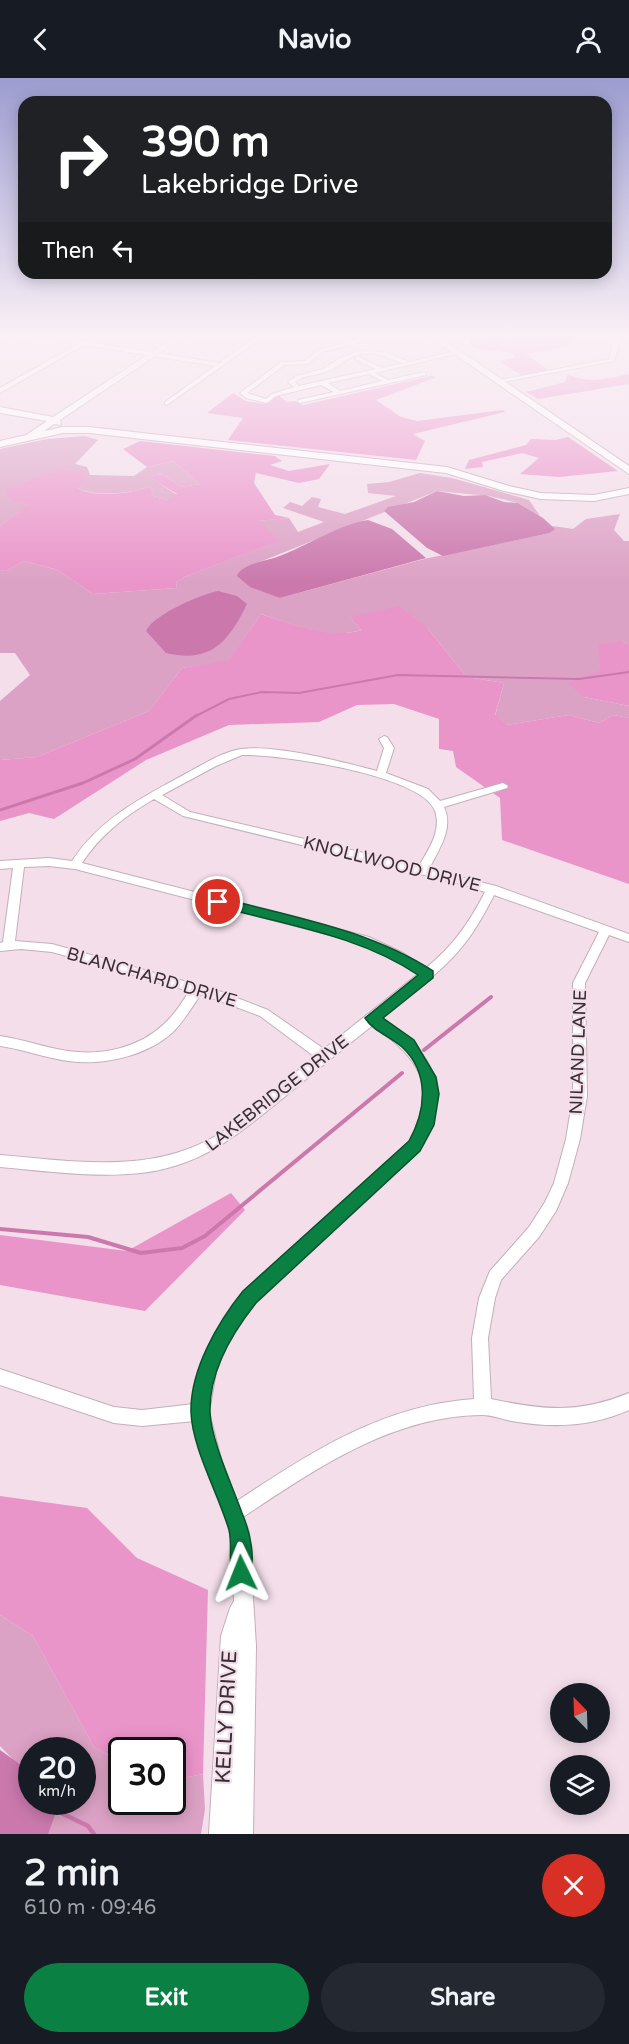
<!DOCTYPE html>
<html lang="en">
<head>
<meta charset="utf-8">
<style>
  body { margin:0; font-family:"Varela Round",sans-serif; background:#242831; color:#f1f3f6; height:100vh; display:flex; flex-direction:column; font-size:22px; white-space:nowrap }
  * { box-sizing:border-box; margin:0 }
  p { font-size:20px; color:#9ea1a6 }
  .icon { flex:none; width:33px; height:33px; fill:none; stroke:currentColor; stroke-width:2; stroke-linecap:round; stroke-linejoin:round }
  .map { position:relative; height:1756px; overflow:hidden }
  .panel { display:flex; flex-direction:column; background:#171b24; flex:1 }
  .panel>* { flex:none }
  .banner { position:absolute; left:18px; top:18px; width:594px; height:183px; border-radius:18px; box-shadow:0 3px 15px #0003; background:#202124; color:#fff; overflow:hidden }
  .needle { width:39px; rotate:337deg }
  .fabs { position:absolute; left:550px; top:1605px; display:grid; gap:12px }
  .fabs a { display:grid; place-items:center; width:60px; height:60px; border-radius:50%; background:#171b24; box-shadow:0 3px 15px #0003; font-size:30px }
  .speed { position:absolute; left:18px; top:1659px; display:flex; gap:12px; font-size:30px; font-weight:700; text-align:center }
  .speed>* { display:grid; place-content:center; width:78px; height:78px; border-radius:50%; background:#171b24; box-shadow:0 3px 15px #0003; line-height:1 }
  .speed small { font-size:15px; font-weight:400 }
  .speed .limit { border:3px solid #111; border-radius:9px; background:#fff; color:#111 }
  .pin { position:absolute; display:grid; place-items:center; width:51px; height:51px; color:#fff; margin:-26px; border:3px solid #fff; border-radius:50%; box-shadow:0 2px 6px #0007 }
  .me { position:absolute; width:66px; margin:-33px; rotate:358deg; stroke-linejoin:round; filter:drop-shadow(0 0 4px #0008) }
  .turn { display:flex; align-items:center; gap:21px; height:126px; padding:0 24px; font-size:27px }
  .turn .icon { width:78px; height:78px; stroke-width:2.5 }
  .turn b { display:block; font-size:42px; line-height:51px }
  .then { display:flex; align-items:center; height:57px; padding:0 24px; background:#0003; gap:12px; font-size:22px }
  .round { display:grid; place-items:center; flex:none; width:63px; height:63px; border-radius:32px; background:#242831 }
  .summary { display:flex; align-items:center; justify-content:space-between; height:102px; padding:0 24px }
  h1 { font-size:36px; font-weight:700; line-height:45px }
  .action { display:flex; gap:12px; margin-top:auto; padding:12px 24px }
  .action a { flex:1; height:69px; border-radius:36px; background:#0b8043; color:#fff; font-size:24px; font-weight:700; line-height:69px; text-align:center }
  .action a+a { background:#242831; color:#f1f3f6 }
  header { display:flex; justify-content:space-between; align-items:center; height:78px; padding:0 24px; background:#171b24; font-size:27px; font-weight:700 }
  .map>svg:first-child { display:block }
  .green { fill:#dca2c5 }
  .forest { fill:#ea95ca }
  .water { fill:#cb79ad }
  .lines { fill:none; stroke-linecap:round; stroke-linejoin:round }
  .stream-far3 { stroke:#cb79ad; stroke-width:2 }
  .stream-far2 { stroke:#cb79ad; stroke-width:3 }
  .stream-far1 { stroke:#cb79ad; stroke-width:4 }
  .stream { stroke:#cb79ad; stroke-width:4.5 }
  .street-casing { stroke:#c3afbb; stroke-width:2 }
  .secondary-casing { stroke:#c3afbb; stroke-width:2 }
  .primary-casing { stroke:#c3afbb; stroke-width:2 }
  .street { fill:#fff; fill-rule:evenodd }
  .secondary { fill:#fff; fill-rule:evenodd }
  .primary { fill:#fff; fill-rule:evenodd }
  .route { fill:#0b8043; stroke:#07532c; stroke-width:1.5 }
  .labels { text-anchor:middle; stroke-width:4.5; stroke-linejoin:round; paint-order:stroke }
  .street-label { font-size:18px; fill:#372f34; stroke:#f3deea }
  .near-street-label { font-size:21px; fill:#372f34; stroke:#f3deea }
</style>
</head>
<body>
<header><svg class="icon" aria-label="back" viewBox="0 0 24 24"><path d="M15 5l-7 7 7 7"/></svg>Navio<svg class="icon" aria-label="person" viewBox="0 0 24 24"><circle cx="12" cy="8" r="4"/><path d="M4 21q1-7 8-7t8 7"/></svg></header>
<div class="map">
<svg width="629" height="1756" viewBox="0 0 629 1756">
  <rect width="100%" height="100%" fill="#f3deea"/>
  <path class="green" d="M85,358L98,362L75,386L87,389L90,397L134,398L147,389L173,383L200,406L181,409L163,396L149,398L177,417L167,422L154,418L150,408C131,416 96,419 77,410L32,425L0,448V371L47,361Z
    M420,395L452,400L529,422L540,438L518,425L489,418L437,413L247,489L239,500L280,520L424,481L550,455L553,448L573,451L586,441L620,436L614,452L624,463H629V567L622,563L584,619L629,628V640L613,637L599,645L569,637L507,647L495,638L504,605L467,599L428,551L350,539L361,552C330,562 291,546 261,536L229,583L182,590L149,633L37,679L0,682V623L30,597L15,575H0V492L6,493L24,483L58,492L93,516L177,510L176,504L184,499L278,463L257,443L289,440L298,454L324,444L283,430L290,424L302,428L312,419L321,421L318,429L345,436L396,418L368,415L367,406L389,404Z
    M0,1537L33,1558L94,1669L121,1684L122,1724H172L173,1702L203,1696L205,1731L201,1756H47L55,1724H82V1672H32L31,1700L0,1668Z"/>
  <path class="forest" d="M486,258H573L568,268L526,276L551,294L523,298L499,283L516,279C504,269 485,276 471,268L470,263Z
    M568,296C588,307 608,300 629,296V306L538,321L526,314L565,304Z
    M430,298L437,299L376,322L401,339L417,343L503,332L505,334L413,356L425,363L416,382L228,362L243,340L207,335L233,315L246,323L266,326L278,317L287,324L295,323L303,327Z
    M568,359L618,393L559,399L520,396L539,380L522,375L482,384L483,389L465,391L469,382L526,367L531,361L555,362Z
    M140,363L275,378L282,383L270,387L289,393L330,386L319,401L299,405L256,395L254,405L275,437L289,440L258,443L279,463L184,499L176,504L177,510L93,516L58,492L24,483L6,493L0,492V448L31,425L13,424L5,411L61,392L81,394L86,401L77,410C95,420 131,416 150,408L154,418L167,422L177,416L148,398L163,396L181,409L200,406L173,383L147,389L123,371Z
    M399,528L428,551L467,599L504,605L495,637L507,647L569,637L599,645L613,637L629,640V806L502,762L500,720L456,689L453,673L439,671V641L394,626L357,627L319,644L229,647L146,682L54,741L29,735L0,743V682L37,679L149,633L182,590L229,582L261,536C288,545 333,562 361,552L350,539Z
    M622,563L629,567V628L584,619L567,605L600,592L599,566Z
    M231,1115L245,1132L145,1233L0,1207V1157L127,1173Z
    M0,1418L87,1430L137,1480L208,1512L203,1696L173,1702L172,1672H122L121,1684L94,1669L33,1558L0,1537Z"/>
  <path class="water" d="M437,413L464,418L485,417L504,424L518,425L543,440L555,451L550,455L443,478L427,470L384,433L388,429L414,424Z
    M368,442L392,451L426,480L280,520L250,509L237,498C241,486 266,483 277,479C305,469 340,446 368,442Z
    M218,513L237,518L247,526C229,563 211,586 166,575L146,553C153,537 201,516 218,513Z
    M0,1672L31,1694L32,1724H57V1732L48,1756H0Z"/>
  <g class="lines">
    <path class="stream-far3" d="M194,639L229,621L262,614L299,615L398,597L579,601L629,594"/>
    <path class="stream-far2" d="M0,732L83,705L135,681L197,637"/>
    <path class="stream-far1" d="M424,972L491,919
      M0,1151L88,1159L141,1175L182,1170L205,1158L402,995"/>
    <path class="stream" d="M55,1732L88,1748L94,1756"/>
    <defs>
      <path id="street" d="M3,258H11L0,264V260Z
        M36,258C51,258 66,263 80,263C87,263 92,258 99,258L89,264L219,285L257,258H264L167,327L165,326V324L215,288L84,267L0,315V310L78,266Z
        M615,258H621L614,283L498,305L495,303L609,281Z
        M367,259L369,262L322,274L308,286L284,287L247,315L266,321L272,316L294,309L288,304L296,298L323,291L340,280L359,273L384,274L409,284L456,273L459,275L375,295L388,302L424,294L426,297L300,325L298,324V322L334,314L321,307L276,318L267,325L246,320L240,315L281,284L305,283L318,272ZM360,276H376L403,285L382,290L357,278L355,281L375,291L299,308L295,304C305,296 317,298 328,293C340,288 347,280 360,276ZM369,296L382,303L340,313L328,305Z
        M384,658L387,659L394,670L386,695L428,711L440,723L503,705L508,708L507,710L444,729C454,751 439,771 429,791L496,808L629,856V864L609,857L585,905L587,1018L580,1061L568,1105L556,1133L539,1159L501,1202L495,1220L488,1260L491,1321C544,1332 578,1336 629,1315V1332C594,1348 555,1350 518,1344C506,1343 494,1337 482,1337C391,1338 316,1391 243,1439L249,1454L256,1568L253,1756H231L233,1705L231,1756H209L221,1558L230,1530L234,1523L231,1454L203,1381L195,1343L142,1348L114,1345L0,1307V1291L114,1329L142,1332L194,1326C202,1279 214,1251 244,1214L409,1064C438,1006 421,983 373,947C344,970 316,993 288,1016C241,1054 204,1088 141,1095C94,1100 47,1093 0,1089V1077C74,1083 152,1097 219,1056C230,1049 240,1039 251,1030C272,1013 294,996 315,979L260,938L201,916C192,929 184,943 173,954C147,978 103,988 68,983C45,980 23,971 0,968V958C23,961 45,970 68,973C101,978 139,970 164,946C174,937 182,925 189,913L52,874L21,871L0,873V865L3,864L13,790L0,791V783L49,780L72,783C100,740 143,719 187,695C204,686 222,674 241,671C275,666 343,684 377,693L384,670L379,661ZM242,677C279,676 423,697 435,733C442,753 428,772 419,788L190,734L162,717L216,688ZM154,721L183,738L465,807L485,814C469,845 453,868 426,890L403,875L369,859L82,785C100,757 125,738 154,721ZM49,788L75,791L361,865L395,881L418,896L324,971L268,932L219,913L52,866L15,863L24,789ZM494,817L599,854L573,905V1018L566,1061L554,1105L545,1124L529,1149L490,1193L479,1220L472,1260L474,1321C383,1327 311,1374 237,1423L221,1381L209,1334L216,1294L226,1267L237,1247L254,1224L419,1072C451,1007 438,981 381,939L428,901L432,900L434,897C462,874 478,849 494,817Z"/>
      <path id="secondary" d="M176,258H185L60,342L61,347L54,346L44,353L63,349H89L447,389L509,408L541,415L594,417L629,410V416L594,423L541,421L504,413L446,395L89,355H63L0,369V363L26,357L47,343L0,335V329L53,339Z"/>
      <path id="primary" d="M428,258H438L629,388V396Z"/>
    </defs>
    <use href="#street" class="street-casing"/>
    <use href="#secondary" class="secondary-casing"/>
    <use href="#primary" class="primary-casing"/>
    <use href="#street" class="street"/>
    <use href="#secondary" class="secondary"/>
    <use href="#primary" class="primary"/>
  </g>
  <linearGradient id="sky" x2="0" y2="1"><stop stop-color="#9c9cd0"/><stop offset="0.51" stop-color="#faf0f6"/><stop offset="1" stop-color="#faf0f6" stop-opacity="0"/></linearGradient>
  <rect width="629" height="504" fill="url(#sky)"/>
  <path class="route" d="M218,819C292,839 368,851 433,893V900L383,940L414,962L436,999L439,1016L434,1047L420,1073L256,1225C232,1255 209,1293 210,1334C211,1362 232,1407 242,1435C250,1454 257,1482 248,1502L241,1505L234,1502C227,1486 233,1469 229,1452C219,1417 192,1370 191,1334C190,1292 218,1244 243,1213L409,1063C426,1033 430,995 402,969C391,959 373,953 365,940L418,897C357,856 283,847 214,827V821Z"/>
  <g class="labels">
    <g class="street-label">
      <text transform="translate(392 786) rotate(14)" y="6">KNOLLWOOD DRIVE</text>
      <text transform="translate(152 899) rotate(16)" y="6">BLANCHARD DRIVE</text>
      <text transform="translate(578 974) rotate(-88)" y="6">NILAND LANE</text>
      <text transform="translate(277 1015) rotate(-38)" y="6">LAKEBRIDGE DRIVE</text>
    </g>
    <g class="near-street-label">
      <text transform="translate(226 1639) rotate(-87)" y="7">KELLY DRIVE</text>
    </g>
  </g>
</svg>
<div class="fabs">
<a><svg class="needle" viewBox="-14 -14 28 28"><path d="M0-13l5 13h-10z" fill="#e53935"/><path d="M0 13l5-13h-10z" fill="#9ea1a6"/></svg></a>
<a><svg class="icon" aria-label="layers" viewBox="0 0 24 24"><path d="M12 4l9 5-9 5-9-5zM3 14l9 5 9-5"/></svg></a>
</div>
<div class="speed"><div>20<small>km/h</small></div><div class="limit">30</div></div>
<div class="pin" style="left:218px;top:824px;background:#d93025"><svg class="icon" aria-label="arrive" viewBox="0 0 24 24"><path d="M6 21V4h12l-3 4 3 4H6"/></svg></div>
<svg class="me" style="left:241px;top:1495px" viewBox="-20 -20 40 40"><path d="M0-17L14 15 0 8-14 15z" fill="#0b8043" stroke="#fff" stroke-width="4"/></svg>
<div class="banner">
<div class="turn"><svg class="icon" aria-label="right" viewBox="0 0 24 24"><path d="M7 20v-9h11M14 6l5 5-5 5"/></svg><div><b>390 m</b>Lakebridge Drive</div></div>
<div class="then">Then<svg class="icon" aria-label="left" viewBox="0 0 24 24"><path d="M17 20v-9H6M10 6l-5 5 5 5"/></svg></div>
</div>
</div>
<section class="panel">
<div class="summary"><div><h1>2 min</h1><p>610 m · 09:46</p></div><a class="round" style="background:#d93025;color:#fff"><svg class="icon" aria-label="close" viewBox="0 0 24 24"><path d="M6 6l12 12M18 6L6 18"/></svg></a></div>
<div class="action"><a>Exit</a><a>Share</a></div>
</section>
</body>
</html>
